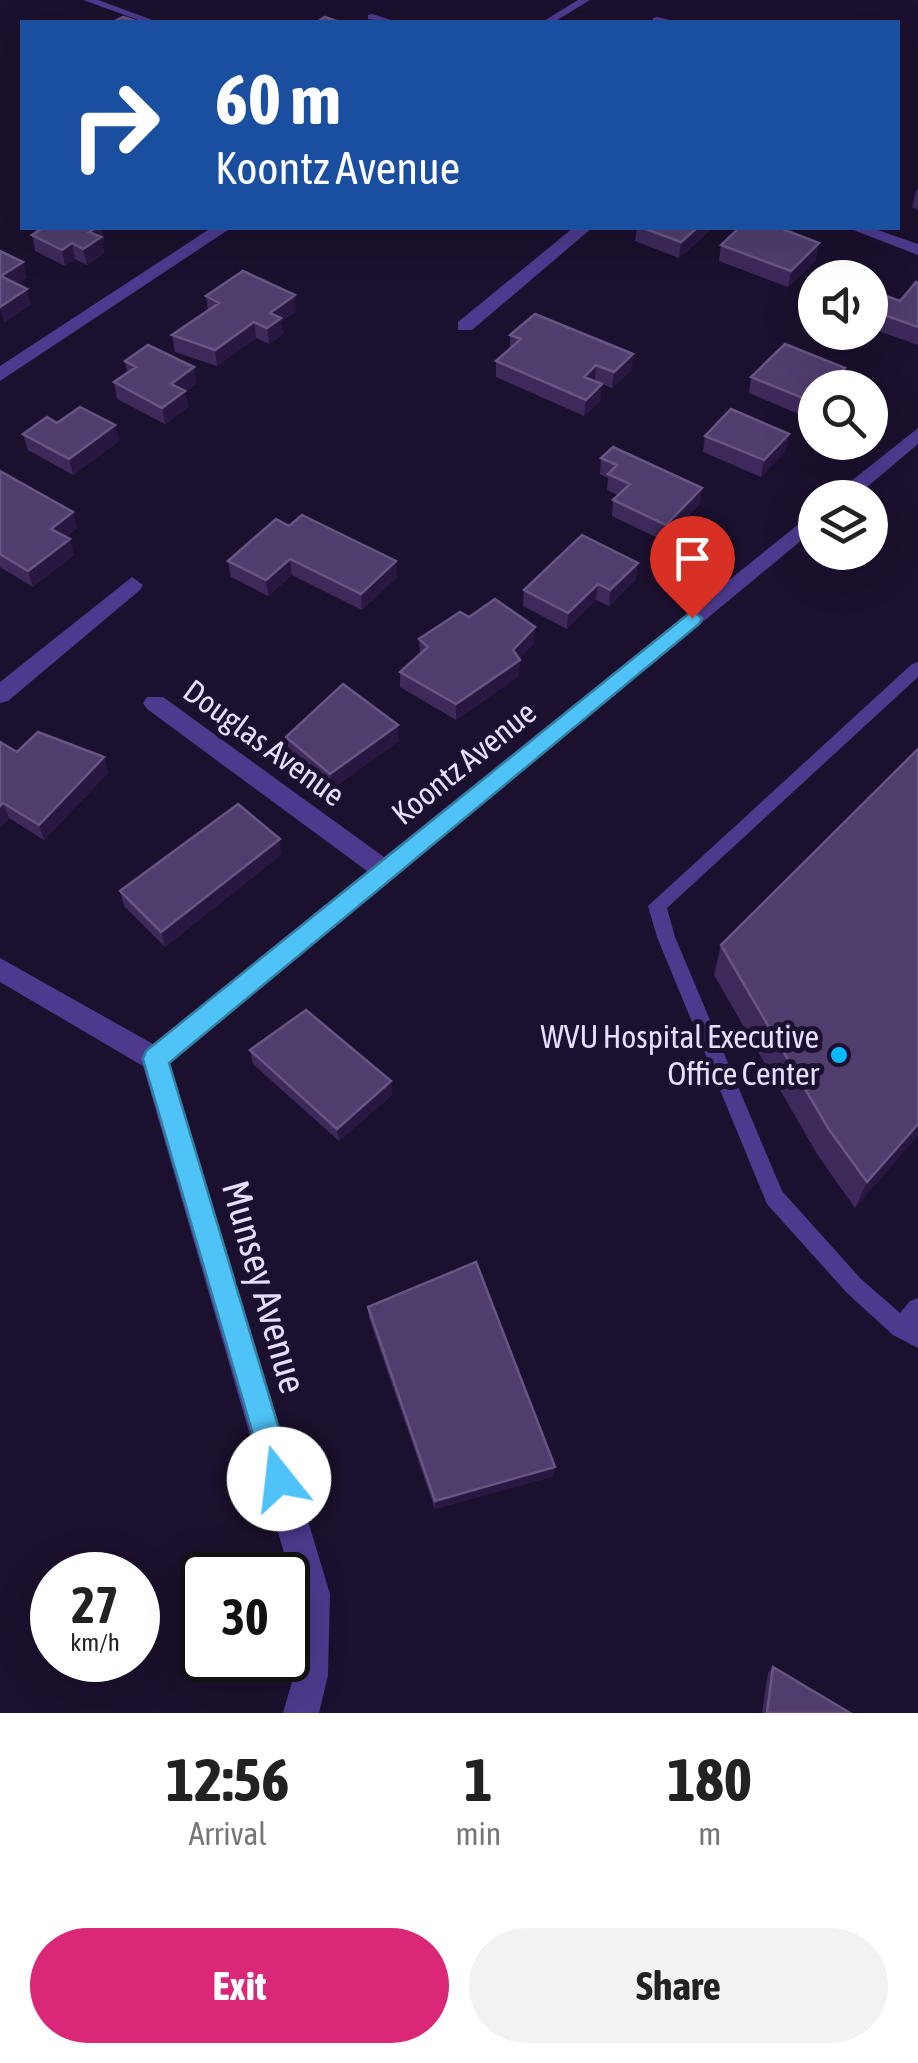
<!DOCTYPE html>
<html lang="en">
<head>
<meta charset="utf-8">
<style>
  body { margin:0; font-family:"Asap Condensed",sans-serif; background:#f2f2f2; color:#222; height:100vh; display:flex; flex-direction:column; font-size:38px; white-space:nowrap }
  * { box-sizing:border-box; margin:0 }
  p { font-size:32px; color:#767676 }
  .icon { flex:none; width:55px; height:55px; fill:none; stroke:currentColor; stroke-width:2; stroke-linecap:round; stroke-linejoin:round }
  .map { position:relative; height:1713px; overflow:hidden }
  .drawer { display:flex; flex-direction:column; background:#fff; flex:1 }
  .drawer>* { flex:none }
  .hud { position:absolute; left:20px; top:20px; width:880px; height:210px; border-radius:0px; box-shadow:0 10px 40px #0002; background:#1a4fa0; color:#fff; overflow:hidden }
  .tools { position:absolute; left:798px; top:260px; display:grid; gap:20px }
  .tools a { display:grid; place-items:center; width:90px; height:90px; border-radius:50%; background:#fff; box-shadow:0 10px 40px #0002; font-size:50px }
  .speed { position:absolute; left:30px; top:1552px; display:flex; gap:20px; font-size:50px; font-weight:700; text-align:center }
  .speed>* { display:grid; place-content:center; width:130px; height:130px; border-radius:50%; background:#fff; box-shadow:0 10px 40px #0002; line-height:1 }
  .speed small { font-size:25px; font-weight:400 }
  .speed .limit { border:5px solid #111; border-radius:15px; background:#fff; color:#111 }
  .pin { position:absolute; display:grid; place-items:center; width:85px; height:85px; color:#fff; margin:-102px -42px; border-radius:50% 50% 50% 0; rotate:-45deg; box-shadow:0 0 10px #0007 }
  .pin .icon { rotate:45deg }
  .me { position:absolute; width:110px; margin:-55px; rotate:344deg; stroke-linejoin:round; filter:drop-shadow(0 0 8px #0008) }
  .turn { display:flex; align-items:center; gap:35px; height:210px; padding:0 30px; font-size:45px }
  .turn .icon { width:130px; height:130px; stroke-width:2.5 }
  .turn b { display:block; font-size:70px; line-height:85px }
  .eta { display:flex; justify-content:space-evenly; align-items:center; height:170px; text-align:center }
  .eta b { font-size:60px; font-weight:700; line-height:70px }
  .cta { display:flex; gap:20px; margin-top:auto; padding:20px 30px }
  .cta a { flex:1; height:115px; border-radius:60px; background:#db2777; color:#fff; font-size:40px; font-weight:700; line-height:115px; text-align:center }
  .cta a+a { background:#f2f2f2; color:#222 }
  .map>svg:first-child { display:block }
  .lines { fill:none; stroke-linecap:round; stroke-linejoin:round }
  .lane { fill:#4d3a8e; fill-rule:evenodd }
  .street { fill:#4d3a8e; fill-rule:evenodd }
  .wall { fill:#3d2a5b }
  .shaded-wall { fill:#281741 }
  .building { fill:#4f3d6d; stroke:#675684; stroke-width:2.5 }
  .route { fill:#4fc3f7; stroke:#337fa1; stroke-width:2.5 }
  .poi-dot { fill:#09b8ff; stroke:#1b102d; stroke-width:4 }
  .labels { text-anchor:middle; stroke-width:10; stroke-linejoin:round; paint-order:stroke }
  .street-label { font-size:32px; fill:#e7ddff; stroke:#1b102d }
  .poi-label { font-size:32px; fill:#e7ddff; stroke:#1b102d; text-anchor:end }
  .near-street-label { font-size:38px; fill:#e7ddff; stroke:#1b102d }
</style>
</head>
<body>
<div class="map">
<svg width="918" height="1713" viewBox="0 0 918 1713">
  <rect width="100%" height="100%" fill="#1b102d"/>
  <g class="lines">
    <path class="lane" d="M83,0H98L158,22H144Z
      M578,0H590L554,22H542Z
      M372,14L391,20L392,22L368,19V15Z
      M657,17L670,20L671,22H653V18Z
      M918,662V677L667,908L675,937L782,1191L861,1279L900,1313L910,1301L918,1298V1348L893,1335L847,1293L767,1204L657,937L648,906L912,664Z"/>
    <path class="street" d="M211,228H231L0,381V366Z
      M573,228H592L472,330H458V322Z
      M848,228H872L918,244V255Z
      M918,428V444L854,498H830Z
      M815,511V529L170,1063L330,1594L328,1675L319,1713H283L294,1675L296,1594L143,1066L0,982V958L153,1044L367,871L147,709L143,703L147,697H163L384,857Z
      M132,577L143,585L140,590L8,701L0,703V682Z"/>
  </g>
  <path class="wall" d="M918,189V210L912,207L916,191Z
    M34,228H102L104,240L102,242L104,253L87,265L75,259L65,266L35,251L32,235L35,233Z
    M637,228H713L679,258L635,241Z
    M786,231L816,259L788,287L719,261L721,245Z
    M918,283V345L870,328V302L900,301Z
    M206,296L296,311L281,322L283,334L269,344L256,338L217,366L175,352L172,335L208,311Z
    M510,335L632,370L612,388L595,381L601,400L584,416L496,377V361L510,349Z
    M125,361L194,367L196,383L185,392L188,407L165,424L117,399L114,382L127,373Z
    M845,368L844,373L855,378L853,388H815V421L749,393L751,377Z
    M57,423L115,425L119,441L73,475L28,450L23,434Z
    M705,436L786,450L761,477L703,452Z
    M601,458L700,504L664,541L612,516L613,500L618,495L607,490L608,478L600,474Z
    M0,471L77,528L66,537L74,555L33,587L0,567Z
    M276,519L397,577L362,610L292,575L268,596L231,577L228,561Z
    M636,579L609,606L596,600L567,629L523,606L524,590Z
    M419,639L534,643L519,659V676L456,720L400,687V672L420,654Z
    M286,737L399,741L332,789L288,753Z
    M0,742L17,752L104,757L108,773L44,840L9,818L0,827Z
    M918,749V1135L855,1208L817,1154L714,975L721,945Z
    M282,854L165,947L124,906L120,891Z
    M250,1050L391,1081L392,1095L339,1141L253,1064Z
    M368,1307L554,1476L435,1509L369,1318Z
    M773,1667L850,1713H762L768,1673Z"/>
  <path class="shaded-wall" d="M96,228H102L104,240L102,242L104,253L87,265L83,249L89,232Z
    M697,228H713L679,258L681,242Z
    M72,243L75,259L65,266L62,250Z
    M819,243L816,259L788,287L791,271Z
    M23,262L27,278L5,292L1,276Z
    M27,289L31,305L4,323L0,307Z
    M295,295L296,311L281,322L283,334L269,344L267,328L270,313Z
    M254,322L256,338L217,366L215,350Z
    M633,354L632,370L612,388L614,372Z
    M596,365L595,381L584,377Z
    M194,367L196,383L185,392L188,407L165,424L162,408L171,384Z
    M602,384L601,400L584,416L586,400Z
    M115,425L119,441L73,475L69,459Z
    M789,434L786,450L761,477L764,460Z
    M702,488L700,504L664,541L666,525Z
    M73,512L77,528L56,545L51,529Z
    M70,539L74,555L33,587L28,571Z
    M290,559L292,575L268,596L266,580Z
    M396,561L397,577L362,610L361,594Z
    M638,563L636,579L609,606L610,590Z
    M598,584L596,600L567,629L568,613Z
    M535,627L534,643L515,663L520,660L519,676L456,720V704L513,650Z
    M398,725L399,741L332,789L330,774Z
    M104,757L108,773L44,840L39,825Z
    M3,803L9,818L0,827V806Z
    M280,839L282,854L165,947L161,932Z
    M391,1081L392,1095L339,1141L337,1129Z
    M918,1124V1135L855,1208L867,1182Z
    M555,1467L554,1476L435,1509V1501Z"/>
  <path class="building" d="M123,17L138,22H113Z
    M325,17L339,22H317Z
    M44,228H96L89,232L101,237L83,249L72,243L62,250L32,235Z
    M643,228H697L681,242Z
    M739,228H780L819,243L791,271L721,245Z
    M0,251L23,262L1,276L27,289L0,307Z
    M243,271L295,295L270,313L281,318L267,328L254,322L215,350L172,335L219,303L206,296Z
    M916,282L918,283V327L870,310V302L878,293L900,301Z
    M535,314L633,354L614,372L596,365L584,377L602,384L586,400L496,361L521,339L510,335Z
    M785,344L845,368L841,372L855,378L846,388H815V403L751,377Z
    M148,345L194,367L171,384L185,391L162,408L114,382L136,367L125,361Z
    M80,407L115,425L69,459L23,434L47,417L57,423Z
    M731,409L789,434L764,460L705,436Z
    M613,447L702,488L666,525L613,500L630,484L608,474L617,465L601,458Z
    M0,471L73,512L51,529L70,539L28,571L0,554Z
    M302,515L396,561L361,594L290,559L266,580L228,561L276,519L289,526Z
    M582,535L638,563L610,590L598,584L568,613L524,590Z
    M495,599L535,627L513,650L520,660L456,704L400,672L428,647L419,639L460,612L469,617Z
    M343,684L398,725L330,774L286,737Z
    M38,732L104,757L39,825L3,803L0,806V742L17,752Z
    M918,749V1124L867,1182L828,1128L721,945Z
    M238,804L280,839L161,932L120,891Z
    M306,1010L391,1081L337,1129L250,1050Z
    M476,1262L555,1467L435,1501L368,1307Z
    M773,1667L850,1713H767Z"/>
  <path class="route" d="M692,611L702,618L699,624L169,1063L294,1479L290,1489L279,1494L269,1489L143,1059L146,1051Z"/>
  <circle class="poi-dot" cx="839" cy="1055" r="10"/>
  <g class="labels">
    <g class="street-label">
      <text transform="translate(264 743) rotate(36)" y="11">Douglas Avenue</text>
      <text transform="translate(464 763) rotate(-39)" y="11">Koontz Avenue</text>
    </g>
    <g class="poi-label">
      <text x="819" y="1048">WVU Hospital Executive<tspan x="819" dy="37">Office Center</tspan></text>
    </g>
    <g class="near-street-label">
      <text transform="translate(264 1287) rotate(74)" y="13">Munsey Avenue</text>
    </g>
  </g>
</svg>
<div class="tools">
<a><svg class="icon" aria-label="sound" viewBox="0 0 24 24"><path d="M4 9h4l5-4v14l-5-4H4zM17 9q2 3 0 6"/></svg></a>
<a><svg class="icon" aria-label="search" viewBox="0 0 24 24"><circle cx="10" cy="10" r="6"/><path d="M15 15l6 6"/></svg></a>
<a><svg class="icon" aria-label="layers" viewBox="0 0 24 24"><path d="M12 4l9 5-9 5-9-5zM3 14l9 5 9-5"/></svg></a>
</div>
<div class="speed"><div>27<small>km/h</small></div><div class="limit">30</div></div>
<div class="pin" style="left:692px;top:618px;background:#d93025"><svg class="icon" aria-label="arrive" viewBox="0 0 24 24"><path d="M6 21V4h12l-3 4 3 4H6"/></svg></div>
<svg class="me" style="left:279px;top:1479px" viewBox="-20 -20 40 40"><circle r="19" fill="#fff"/><path d="M0-13L10 11 0 6-10 11z" fill="#4fc3f7"/></svg>
<div class="hud">
<div class="turn"><svg class="icon" aria-label="right" viewBox="0 0 24 24"><path d="M7 20v-9h11M14 6l5 5-5 5"/></svg><div><b>60 m</b>Koontz Avenue</div></div>
</div>
</div>
<section class="drawer">
<div class="eta">
<div><b>12:56</b><p>Arrival</p></div>
<div><b>1</b><p>min</p></div>
<div><b>180</b><p>m</p></div>
</div>
<div class="cta"><a>Exit</a><a>Share</a></div>
</section>
</body>
</html>
